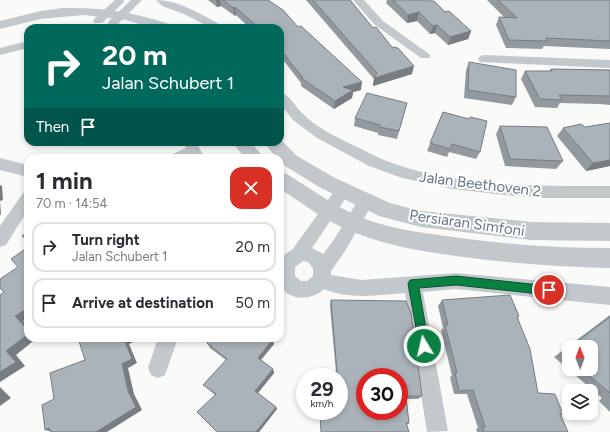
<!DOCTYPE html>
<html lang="en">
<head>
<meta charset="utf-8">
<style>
  body { margin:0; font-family:Figtree,sans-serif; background:#f7f7f7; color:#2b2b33; height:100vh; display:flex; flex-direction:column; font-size:15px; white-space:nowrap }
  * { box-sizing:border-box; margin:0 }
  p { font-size:13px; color:#7c7c81 }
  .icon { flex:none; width:22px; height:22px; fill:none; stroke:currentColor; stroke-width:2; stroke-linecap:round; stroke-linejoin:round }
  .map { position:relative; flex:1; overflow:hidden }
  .side { position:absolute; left:24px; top:154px; width:260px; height:188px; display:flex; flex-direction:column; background:#fff; border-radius:12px; box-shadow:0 2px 6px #0003 }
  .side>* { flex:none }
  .guide { position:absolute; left:24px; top:24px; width:260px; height:122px; border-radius:12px; box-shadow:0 2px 6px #0003; background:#00695c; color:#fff; overflow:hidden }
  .needle { width:26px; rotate:359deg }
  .controls { position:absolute; left:562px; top:340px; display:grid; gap:8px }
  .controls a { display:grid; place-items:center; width:36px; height:36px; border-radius:8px; background:#fff; box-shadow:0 2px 6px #0003; font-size:20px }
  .speed { position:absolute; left:296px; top:368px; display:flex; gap:8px; font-size:20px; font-weight:700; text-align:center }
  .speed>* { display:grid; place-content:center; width:52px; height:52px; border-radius:50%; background:#fff; box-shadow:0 2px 6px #0003; line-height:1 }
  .speed small { font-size:10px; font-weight:400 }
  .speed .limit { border:6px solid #d22; background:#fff; color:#111 }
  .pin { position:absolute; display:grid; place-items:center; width:34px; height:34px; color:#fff; margin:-17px; border:2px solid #fff; border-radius:50%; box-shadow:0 1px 4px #0007 }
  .me { position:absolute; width:44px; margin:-22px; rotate:351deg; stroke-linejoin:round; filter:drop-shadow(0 0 3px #0008) }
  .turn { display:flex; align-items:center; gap:14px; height:84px; padding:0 12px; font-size:18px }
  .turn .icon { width:52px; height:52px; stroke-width:2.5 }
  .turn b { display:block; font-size:28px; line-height:34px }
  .then { display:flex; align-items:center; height:38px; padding:0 12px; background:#0003; gap:8px; font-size:15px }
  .round { display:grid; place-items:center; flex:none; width:42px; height:42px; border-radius:12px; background:#f7f7f7 }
  .summary { display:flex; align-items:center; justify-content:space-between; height:68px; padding:0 12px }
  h1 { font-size:24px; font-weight:700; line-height:30px }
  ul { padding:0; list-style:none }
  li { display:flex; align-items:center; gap:12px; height:50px; margin:0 8px 6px; padding:0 4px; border:2px solid #e1e1e2; border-radius:12px }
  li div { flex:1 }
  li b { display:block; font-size:15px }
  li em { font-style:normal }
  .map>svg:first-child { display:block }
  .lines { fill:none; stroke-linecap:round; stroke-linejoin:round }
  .minor { fill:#c3c8cc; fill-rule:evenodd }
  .tertiary { fill:#c3c8cc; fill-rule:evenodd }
  .wall { fill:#929a9f; fill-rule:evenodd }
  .shaded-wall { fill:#777d82 }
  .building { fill:#aab3b9; stroke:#777d82; fill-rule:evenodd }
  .route { fill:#0b8043; stroke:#07532c }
  .labels { text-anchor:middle; stroke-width:4; stroke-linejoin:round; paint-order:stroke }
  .street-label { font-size:15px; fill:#657683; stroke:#fff }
</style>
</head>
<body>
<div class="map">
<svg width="610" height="432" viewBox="0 0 610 432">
  <rect width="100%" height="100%" fill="#fafaf8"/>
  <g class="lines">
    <path class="minor" d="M115,0H123L124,2L102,23H94L93,21L94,19Z
      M131,0H142L117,25H109L108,23L109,21Z
      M156,0C179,0 202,15 223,26L224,28H211L184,14L162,6Z
      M353,0H364L383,21L429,54L431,56L429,58H421L375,25Z
      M28,41V48L0,55V48Z
      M484,55L610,60V68L480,62L478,59L480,56Z
      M280,92C289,94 295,106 301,112C319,131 346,141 369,153C435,187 537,186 610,186V198H545L504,195L453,189L402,178L369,166L317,138L293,120L280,104Z
      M182,142H196L205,158H171L173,154L186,148Z
      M0,158L28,165V177L0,170Z
      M343,184L348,186L351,190L312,248L323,254L333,241L360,197L366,195L372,197L374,201L345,251L331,271V275L362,280L456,273L610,287V305L456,289L423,292L448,431L427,432L405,293C379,295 350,300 324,289C313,301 284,302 280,282C279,279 280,274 280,270C280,260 283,254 292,250L338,186ZM303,261L308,262L313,268V276L307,281H301L295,276V267Z
      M28,191V210L6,245L0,247V226L23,193Z
      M158,338H178L165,375L158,378L151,375L148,368Z"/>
    <path class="tertiary" d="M63,8C101,7 136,12 172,25L174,28H154L126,20L84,15L41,19L0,29V21L41,11Z
      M280,139L297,156L335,178L390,203L421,211L532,222L610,223V241L532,240L421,227L379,216L321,188L285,166L280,161V158H277L263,142H280Z
      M232,142H251L264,158H245Z
      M280,172L287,174C311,189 334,206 360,217C387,228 417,232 446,236C500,244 555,248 610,248V268C558,267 507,263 456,256C418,251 379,244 344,228C321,218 301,202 280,189Z"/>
  </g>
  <path class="wall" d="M208,0H268L298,27L361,90L353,92L352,98L334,109L301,86V83L280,56V28H250L236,15L235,16L221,6L217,7Z
    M306,0H350L412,74L373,86L374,79Z
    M387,0H429L471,31L468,39L448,45L435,33L430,34L417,21L407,23L386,3Z
    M487,0H610V49L544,46L542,49L506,48L496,25L499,17H504Z
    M469,62L516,97L512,105L464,98L466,70Z
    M551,69L610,70V105L599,104L560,103L557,108L535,107L521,79L525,71H549Z
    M407,103L397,139L378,135V133L354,126L355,118Z
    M443,112L480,152L476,159L449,152L447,157L427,151Z
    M500,126L563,161L556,169L505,166L496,134Z
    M563,128L610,166L586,171L557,136Z
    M331,300L422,396L418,399H406L409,423L407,425L409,432H321L320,411H339V377H334V376L335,372H336L330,306Z
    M442,300L519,316L518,318L538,393L563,414L561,415L568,432H477L476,429L478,428L467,394H454L450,377L452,376L441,330L443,328L438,306Z
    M610,315V412L599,401L602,398L554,357ZM569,347H591V369H569Z
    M207,343L274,344L261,360L273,369L274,373L258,393L276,407L277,409L259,432H217L215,395L207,388L203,385L226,360L210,348Z"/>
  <path class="shaded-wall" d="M216,0H220L221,6L217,7Z
    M235,7L236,15L235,16L233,8Z
    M419,12L417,21L407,23L408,15Z
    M437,25L435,33L430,34L433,26Z
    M471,31L468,39L448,45L450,37Z
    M414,66L412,74L373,86L374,78Z
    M362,82L361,90L353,92L352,98L334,109L335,101L343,87Z
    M610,160V166L586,171L593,163Z
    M0,185L2,186L3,200L0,201L1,214L0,215Z
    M28,308V318L23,321L28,326V330L15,316Z
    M28,334V338H37L16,355L25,366L0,382V372L6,351Z
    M126,338H142L129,344L137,363L128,368L134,394L142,410L107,432H96L128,391L122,364L124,339Z
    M273,339L274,344L259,362L258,358Z
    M273,369L274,373L257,394L255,391Z
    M0,387L11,398L0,406Z
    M276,407L277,409L259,432H256Z
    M49,428L53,432L45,430Z"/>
  <path class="building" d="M223,0H268L283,10L298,27L301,26L362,82L343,87L353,90L335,101L301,78H303L280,49V28H259L235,7L233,8Z
    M313,0H350L373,28L376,27L392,47L398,48L414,66L374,78L377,73Z
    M393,0H429L430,1H434L445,12L449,11L471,31L450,37L437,25L433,26L419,12L408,15Z
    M498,0H610V41L546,38L547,41L509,40L499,17L517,18Z
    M469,62L516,70V97L468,90Z
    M551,69L610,70V96L559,95L562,100L540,99L525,71H552Z
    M367,93L407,103L399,131L380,127V125L355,118Z
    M443,112L469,119L470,117L487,121L480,152L452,144L450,149L430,143Z
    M610,123V160L593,163L563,128L581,124L585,127Z
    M500,126L547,127L563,161L510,159Z
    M28,232V241L22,236Z
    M28,247V288L27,289L28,290V308L15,316L28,330V334L6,351L16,362L0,372V295L4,292L0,288V279L18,267L11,259Z
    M510,295L519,316L517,317L530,349L538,393L555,394L563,414H560L568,432H484L482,427H485L473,390L459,391L455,373H457L445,325H448L442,300Z
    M331,300L406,301L411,313L422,396H406L409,423H406L409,432H321L320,411H339V377H335V372H337ZM365,377H399V411H365Z
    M610,317V393L581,369H591V347H570Z
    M78,338H126L124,339L132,359L122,364L128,391L136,407L96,432H51L49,428L45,430L42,405L54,399L50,373L85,360Z
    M212,338H272L273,339L258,358L273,369L255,391L276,407L256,432H217L197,412L216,394L203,385L227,359L207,343Z
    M569,347V359L562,353Z"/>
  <path class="route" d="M456,276L549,286L553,287L554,290L553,294L549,295L456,285L419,288L429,346L428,350L424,352L420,350L408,284L410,280Z"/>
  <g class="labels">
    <g class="street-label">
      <text transform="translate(480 184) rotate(7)" y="5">Jalan Beethoven 2</text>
      <text transform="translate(467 223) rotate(8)" y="5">Persiaran Simfoni</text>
    </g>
  </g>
</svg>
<div class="controls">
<a><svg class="needle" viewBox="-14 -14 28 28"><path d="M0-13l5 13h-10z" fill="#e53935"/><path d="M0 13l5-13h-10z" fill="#7c7c81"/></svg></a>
<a><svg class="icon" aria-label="layers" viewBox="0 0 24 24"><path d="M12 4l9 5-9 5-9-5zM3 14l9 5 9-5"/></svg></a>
</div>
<div class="speed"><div>29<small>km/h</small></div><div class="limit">30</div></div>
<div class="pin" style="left:549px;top:290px;background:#d93025"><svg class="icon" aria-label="arrive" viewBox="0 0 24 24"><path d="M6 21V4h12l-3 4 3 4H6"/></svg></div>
<svg class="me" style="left:424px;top:346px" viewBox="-20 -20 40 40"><circle r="17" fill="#0b8043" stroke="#fff" stroke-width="3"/><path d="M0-11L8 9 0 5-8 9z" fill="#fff"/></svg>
<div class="guide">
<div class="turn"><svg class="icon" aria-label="right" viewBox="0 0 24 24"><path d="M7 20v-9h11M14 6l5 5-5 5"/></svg><div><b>20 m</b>Jalan Schubert 1</div></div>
<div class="then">Then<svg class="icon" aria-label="arrive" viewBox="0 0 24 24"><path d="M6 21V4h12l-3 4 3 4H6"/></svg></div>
</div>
<section class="side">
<div class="summary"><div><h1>1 min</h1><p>70 m · 14:54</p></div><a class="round" style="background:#d93025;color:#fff"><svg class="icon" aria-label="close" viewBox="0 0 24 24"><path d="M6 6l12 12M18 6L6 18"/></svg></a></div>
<ul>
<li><svg class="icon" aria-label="right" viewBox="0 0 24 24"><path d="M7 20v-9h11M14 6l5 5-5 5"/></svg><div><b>Turn right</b><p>Jalan Schubert 1</p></div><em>20 m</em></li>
<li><svg class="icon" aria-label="arrive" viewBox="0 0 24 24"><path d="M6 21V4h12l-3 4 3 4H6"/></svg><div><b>Arrive at destination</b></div><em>50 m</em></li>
</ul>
</section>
</div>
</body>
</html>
